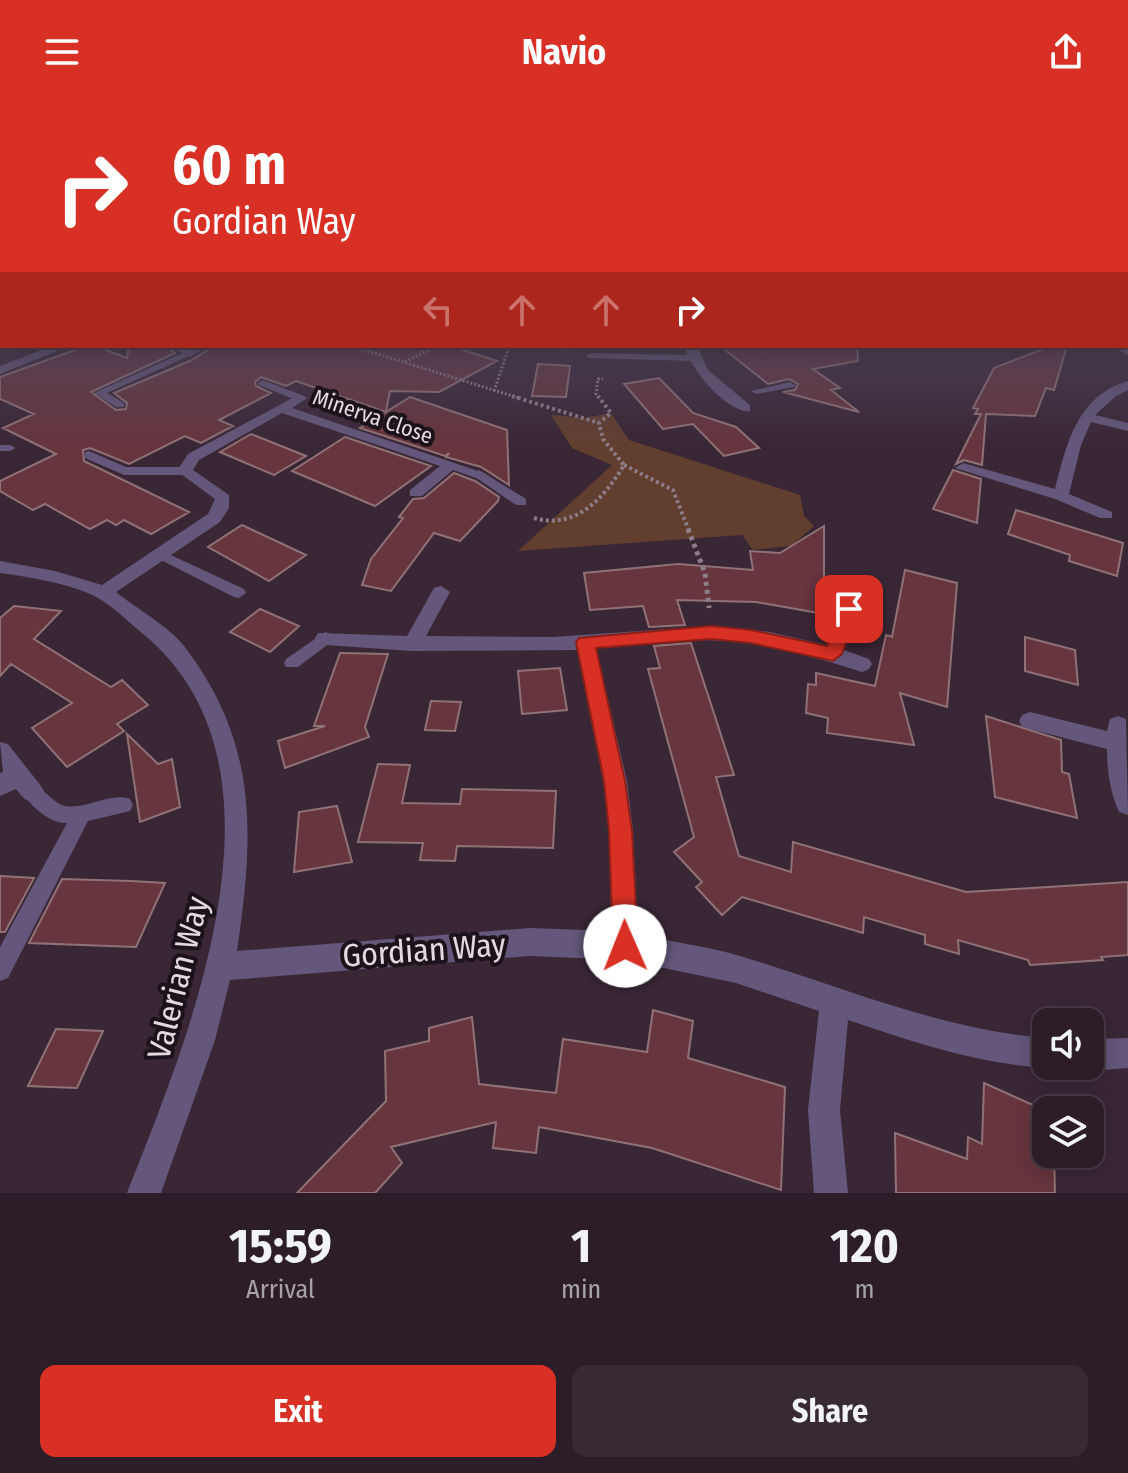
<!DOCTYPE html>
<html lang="en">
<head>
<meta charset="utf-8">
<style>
  body { margin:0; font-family:"Fira Sans Condensed",sans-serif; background:#382a34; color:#f1f3f6; height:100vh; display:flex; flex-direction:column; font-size:30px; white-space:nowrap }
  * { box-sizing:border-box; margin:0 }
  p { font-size:26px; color:#a6a2a8 }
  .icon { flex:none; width:44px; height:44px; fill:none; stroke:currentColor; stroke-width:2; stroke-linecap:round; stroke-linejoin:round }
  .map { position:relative; height:1089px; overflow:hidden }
  .side { display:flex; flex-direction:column; background:#2c1d28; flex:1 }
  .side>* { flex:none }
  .guide { position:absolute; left:0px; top:0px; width:1128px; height:244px; box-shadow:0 4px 20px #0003,0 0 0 2px #483b45; background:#d93025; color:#fff; overflow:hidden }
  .fabs { position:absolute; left:1032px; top:904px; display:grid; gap:16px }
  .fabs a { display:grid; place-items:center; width:72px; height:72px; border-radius:16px; background:#2c1d28; box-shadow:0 4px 20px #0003,0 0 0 2px #483b45; font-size:40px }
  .pin { position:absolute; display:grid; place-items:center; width:68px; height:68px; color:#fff; margin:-34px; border-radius:16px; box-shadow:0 4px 12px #0006 }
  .me { position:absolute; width:88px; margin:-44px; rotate:359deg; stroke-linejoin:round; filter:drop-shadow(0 0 6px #0008) }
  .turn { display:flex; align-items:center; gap:28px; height:168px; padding:0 40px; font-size:36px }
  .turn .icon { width:104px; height:104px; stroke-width:2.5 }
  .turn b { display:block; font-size:56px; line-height:68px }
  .lanes { display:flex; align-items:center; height:76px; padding:0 40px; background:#0003; justify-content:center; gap:40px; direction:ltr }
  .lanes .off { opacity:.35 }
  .eta { display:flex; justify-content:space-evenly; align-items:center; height:136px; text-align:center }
  .eta b { font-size:48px; font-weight:700; line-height:56px }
  .action { display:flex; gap:16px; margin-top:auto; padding:16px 40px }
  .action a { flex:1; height:92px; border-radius:16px; background:#d93025; color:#fff; font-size:32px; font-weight:700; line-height:92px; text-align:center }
  .action a+a { background:#382a34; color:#f1f3f6 }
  header { display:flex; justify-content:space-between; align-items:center; height:104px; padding:0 40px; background:#d93025; color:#fff; font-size:36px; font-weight:700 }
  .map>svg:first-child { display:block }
  .green { fill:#623e2e }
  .building { fill:#66353e; stroke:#907276; stroke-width:2 }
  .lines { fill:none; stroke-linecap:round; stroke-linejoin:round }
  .path-far2 { stroke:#8d7d89; stroke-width:3; stroke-dasharray:2 2; stroke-linecap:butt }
  .path-far1 { stroke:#8d7d89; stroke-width:4; stroke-dasharray:3 3; stroke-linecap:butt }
  .path { stroke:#8d7d89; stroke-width:5; stroke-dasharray:4 4; stroke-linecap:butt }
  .lane { fill:#64577b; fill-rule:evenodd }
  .street { fill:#64577b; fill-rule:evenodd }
  .route { fill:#d93025; stroke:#8d1f18; stroke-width:2 }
  .labels { text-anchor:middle; stroke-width:8; stroke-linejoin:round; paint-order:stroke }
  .far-street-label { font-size:22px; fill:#e5d8e2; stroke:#1c131a }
  .near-street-label { font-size:32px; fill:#e5d8e2; stroke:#1c131a }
</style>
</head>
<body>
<header><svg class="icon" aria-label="menu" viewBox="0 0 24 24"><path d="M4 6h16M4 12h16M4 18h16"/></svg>Navio<svg class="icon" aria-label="share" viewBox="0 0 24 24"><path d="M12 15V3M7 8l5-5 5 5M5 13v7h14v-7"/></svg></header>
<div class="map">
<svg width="1128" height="1089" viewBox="0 0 1128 1089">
  <rect width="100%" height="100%" fill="#3a2736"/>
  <path class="green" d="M611,309L629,336L800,391L804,412L814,422L791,442L753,446L742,431L518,447L612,361L572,344L551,311L584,314Z"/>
  <path class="building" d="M86,242H96L127,254L129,242H164L175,249L91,288L116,306L126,305L127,299L114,289L192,256L214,242L460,245L497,257L439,288L390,287L386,308L296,277L286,282L261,273L255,278L256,282L271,289L219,316L233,322L201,339L185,332L129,360L90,344L83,346L84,357L189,408L151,430L124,416L116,421L107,416L90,425L45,400L33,406L0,387V377L56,350L3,324L34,310L0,295V273Z
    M720,242H857L858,257L813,265L840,284L831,286L859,308L783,288L795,286L798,280L789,275L768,280Z
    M1051,242H1067L1054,286L1046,284L1035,312L986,310L982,361L964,356L956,360L981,310H975L978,305L973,304L994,264Z
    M538,260L570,262L566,293L532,292Z
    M659,274L693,309L736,323L759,344L724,352L693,320L663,325L624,280Z
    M410,293L507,326L509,381L481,363L446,353L449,349L445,352L360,324Z
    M251,330L306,352L274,371L220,348Z
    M345,333L431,362L375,402L292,367Z
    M953,366L981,375L977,419L933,405Z
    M454,369L475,377L499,393L498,397L460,437L434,429L391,487L362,481L371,455L403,414L399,413L413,395L424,394Z
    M1016,406L1123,439L1117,472L1069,457L1070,451L1008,430Z
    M242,421L306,451L269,477L208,443Z
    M824,422V510L756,498L677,496L685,521L649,523L643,502L590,506L584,469L678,460L753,466L750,447L780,449Z
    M905,466L957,479L947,603L900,589L914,641L827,629L828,614L806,609L808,580L816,581V569L875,582L886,531L892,533Z
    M14,502L61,507L34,535L111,583L122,576L148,601L117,620L124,627L67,663L32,624L72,599L11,560L0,572V514Z
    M260,505L299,522L270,548L230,528Z
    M1025,533L1075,546L1078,581L1025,567Z
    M691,539L734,671L716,673L739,752L791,768L793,738L966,788L1128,778V851L1101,853L1103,856L1030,861L1028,856L958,836L959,850L925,840V831L864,813L863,829L742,793L722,811L696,783L702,778L674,748L694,733L648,565L660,564L654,542Z
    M340,549L388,550L365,623L369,633L285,664L278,637L325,622H314Z
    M560,564L567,606L522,610L518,567Z
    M431,597L461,598L455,627L425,626Z
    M986,612L1061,636L1062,668L1069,670L1077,714L995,693Z
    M127,630L158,660L172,655L180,703L140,718Z
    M378,660L410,661L402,699L460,700L462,685L556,687L553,744L457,742L455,757L420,756L423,739L358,738Z
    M337,702L352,758L294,768L299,708Z
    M0,772L34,774L5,828H0Z
    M62,775L131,777L165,779L136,843L29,839Z
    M653,906L693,917L688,954L785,983L781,1086L652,1044L539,1023L536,1049L493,1044L496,1018L391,1043L402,1059L375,1089H297L386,997L385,947L429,937V924L472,913L479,980L556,989L563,935L647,948Z
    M56,925L103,927L77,984L28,982Z
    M984,979L1046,1007V1050H1054L1055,1089H896L895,1029L967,1055L968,1033L982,1040Z"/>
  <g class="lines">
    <path class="path-far2" d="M352,242L519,294
      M507,242L573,245
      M405,258L436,242
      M494,287L509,243
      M599,294L596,290L598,275H603"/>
    <path class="path-far1" d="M512,292L599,319
      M624,361L673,386L689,427
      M534,414C576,426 604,394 624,361L603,335L599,319L611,309L598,292"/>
    <path class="path" d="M688,425L705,469L709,504"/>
    <path class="lane" d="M198,242H211L107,289L124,299V303H116L94,289Z
      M591,249L691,251L696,254L691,257L588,254L586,252Z
      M263,276L304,292L305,294L296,296L259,281L258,279Z
      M790,278L795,281L794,283L756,290L751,287Z
      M0,341H10L16,344L10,347H0Z
      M89,347L126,363H185L191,367L185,371H124L85,354V348Z
      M479,366L526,395V401H516L475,373L473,370Z
      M160,446L244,485L246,489L239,494L234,493L155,453L153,450Z
      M325,528L331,530L333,534L331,538L298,563H286L284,559L286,555Z
      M33,681C45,685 54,700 65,702C87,706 110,688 130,695L133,701L130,707L88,717L8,874L0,877V843L67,719C51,720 31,703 23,689L26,683Z"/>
    <path class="street" d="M52,242H69L0,270V262Z
      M167,242H183L196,249L190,253Z
      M685,242H697L708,266L750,301V307C728,310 688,263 685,242Z
      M1111,242L1128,243V251Z
      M1128,277V286L1116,292L1095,311L1128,319V327L1091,318L1081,341L1069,390L1112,408V414H1100L1055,395L955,364L963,359L1055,385C1067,339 1077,292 1128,277Z
      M300,290L307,294L292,304L487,370L479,375L453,366L422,392H410V386L440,362L282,309L199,356L193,366L229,391V404L220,418L116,488C137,505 167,521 184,542C259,640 254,731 237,847L530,824L611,827L609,727L603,677L577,546L412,547L325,541L315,534L318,529L407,532L434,484L441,482L450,488L426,532L553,533L713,522L770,528L826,541L848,483L857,477L866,483L844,546L869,555L872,560L869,565L862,568C808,551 754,535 696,536C663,536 630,542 596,544L627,677L633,727L638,831C672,838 707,842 740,852C840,882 941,926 1046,934V962H1052L1046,964C978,960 913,938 848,916L840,1006L848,1089H814L808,1006L819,907L736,879L625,856L530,852L230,876L215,936L161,1089H127C189,932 304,661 142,529C125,515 108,497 88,489C61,478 29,473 0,469V457L55,467L102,481L208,410L215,395L177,367L188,350Z
      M1030,608L1107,627L1110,615L1118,612L1126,615L1128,711L1119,708C1110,688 1107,666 1107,645L1022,623L1019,617L1022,611Z
      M0,638L8,640L41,682L45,689L41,696C28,701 24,695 16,685L0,692V669L3,668Z
      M1128,934V964L1090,967L1079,962H1090V935Z"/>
  </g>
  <linearGradient id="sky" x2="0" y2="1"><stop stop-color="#20151e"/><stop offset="0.55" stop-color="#4f475d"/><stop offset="1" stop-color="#4f475d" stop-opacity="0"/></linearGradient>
  <rect width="1128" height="341" fill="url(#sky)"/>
  <path class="route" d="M849,499L858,505L842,550L833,557L751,539L711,535L596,544L625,677L632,727L638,842L634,851L625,855L616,851L613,842L609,727L604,677L576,538L579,534L711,522L751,526L827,542L840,505Z"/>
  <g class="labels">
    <g class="far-street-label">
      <text transform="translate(373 312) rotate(19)" y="8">Minerva Close</text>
    </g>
    <g class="near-street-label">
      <text transform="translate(424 846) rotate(-4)" y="11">Gordian Way</text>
      <text transform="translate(178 874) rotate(-76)" y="11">Valerian Way</text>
    </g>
  </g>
</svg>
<div class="fabs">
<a><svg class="icon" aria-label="sound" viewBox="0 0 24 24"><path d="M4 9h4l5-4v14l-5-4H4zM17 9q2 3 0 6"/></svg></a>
<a><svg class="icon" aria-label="layers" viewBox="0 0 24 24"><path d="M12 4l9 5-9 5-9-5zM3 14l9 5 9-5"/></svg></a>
</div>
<div class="pin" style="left:849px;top:505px;background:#d93025"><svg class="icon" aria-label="arrive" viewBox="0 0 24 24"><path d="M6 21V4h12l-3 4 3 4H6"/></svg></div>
<svg class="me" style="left:625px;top:842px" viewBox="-20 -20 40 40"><circle r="19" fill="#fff"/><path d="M0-13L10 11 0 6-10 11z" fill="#d93025"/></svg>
<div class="guide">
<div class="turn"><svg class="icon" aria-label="right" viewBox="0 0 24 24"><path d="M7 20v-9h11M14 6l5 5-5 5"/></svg><div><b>60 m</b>Gordian Way</div></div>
<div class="lanes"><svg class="icon off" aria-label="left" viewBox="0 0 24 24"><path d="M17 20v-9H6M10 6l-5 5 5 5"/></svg><svg class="icon off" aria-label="ahead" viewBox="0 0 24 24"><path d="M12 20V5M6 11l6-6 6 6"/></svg><svg class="icon off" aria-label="ahead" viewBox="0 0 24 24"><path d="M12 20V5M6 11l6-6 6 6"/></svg><svg class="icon" aria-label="right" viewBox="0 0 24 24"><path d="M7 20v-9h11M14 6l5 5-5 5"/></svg></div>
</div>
</div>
<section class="side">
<div class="eta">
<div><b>15:59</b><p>Arrival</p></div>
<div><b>1</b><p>min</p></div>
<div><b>120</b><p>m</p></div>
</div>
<div class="action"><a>Exit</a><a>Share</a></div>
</section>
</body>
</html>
